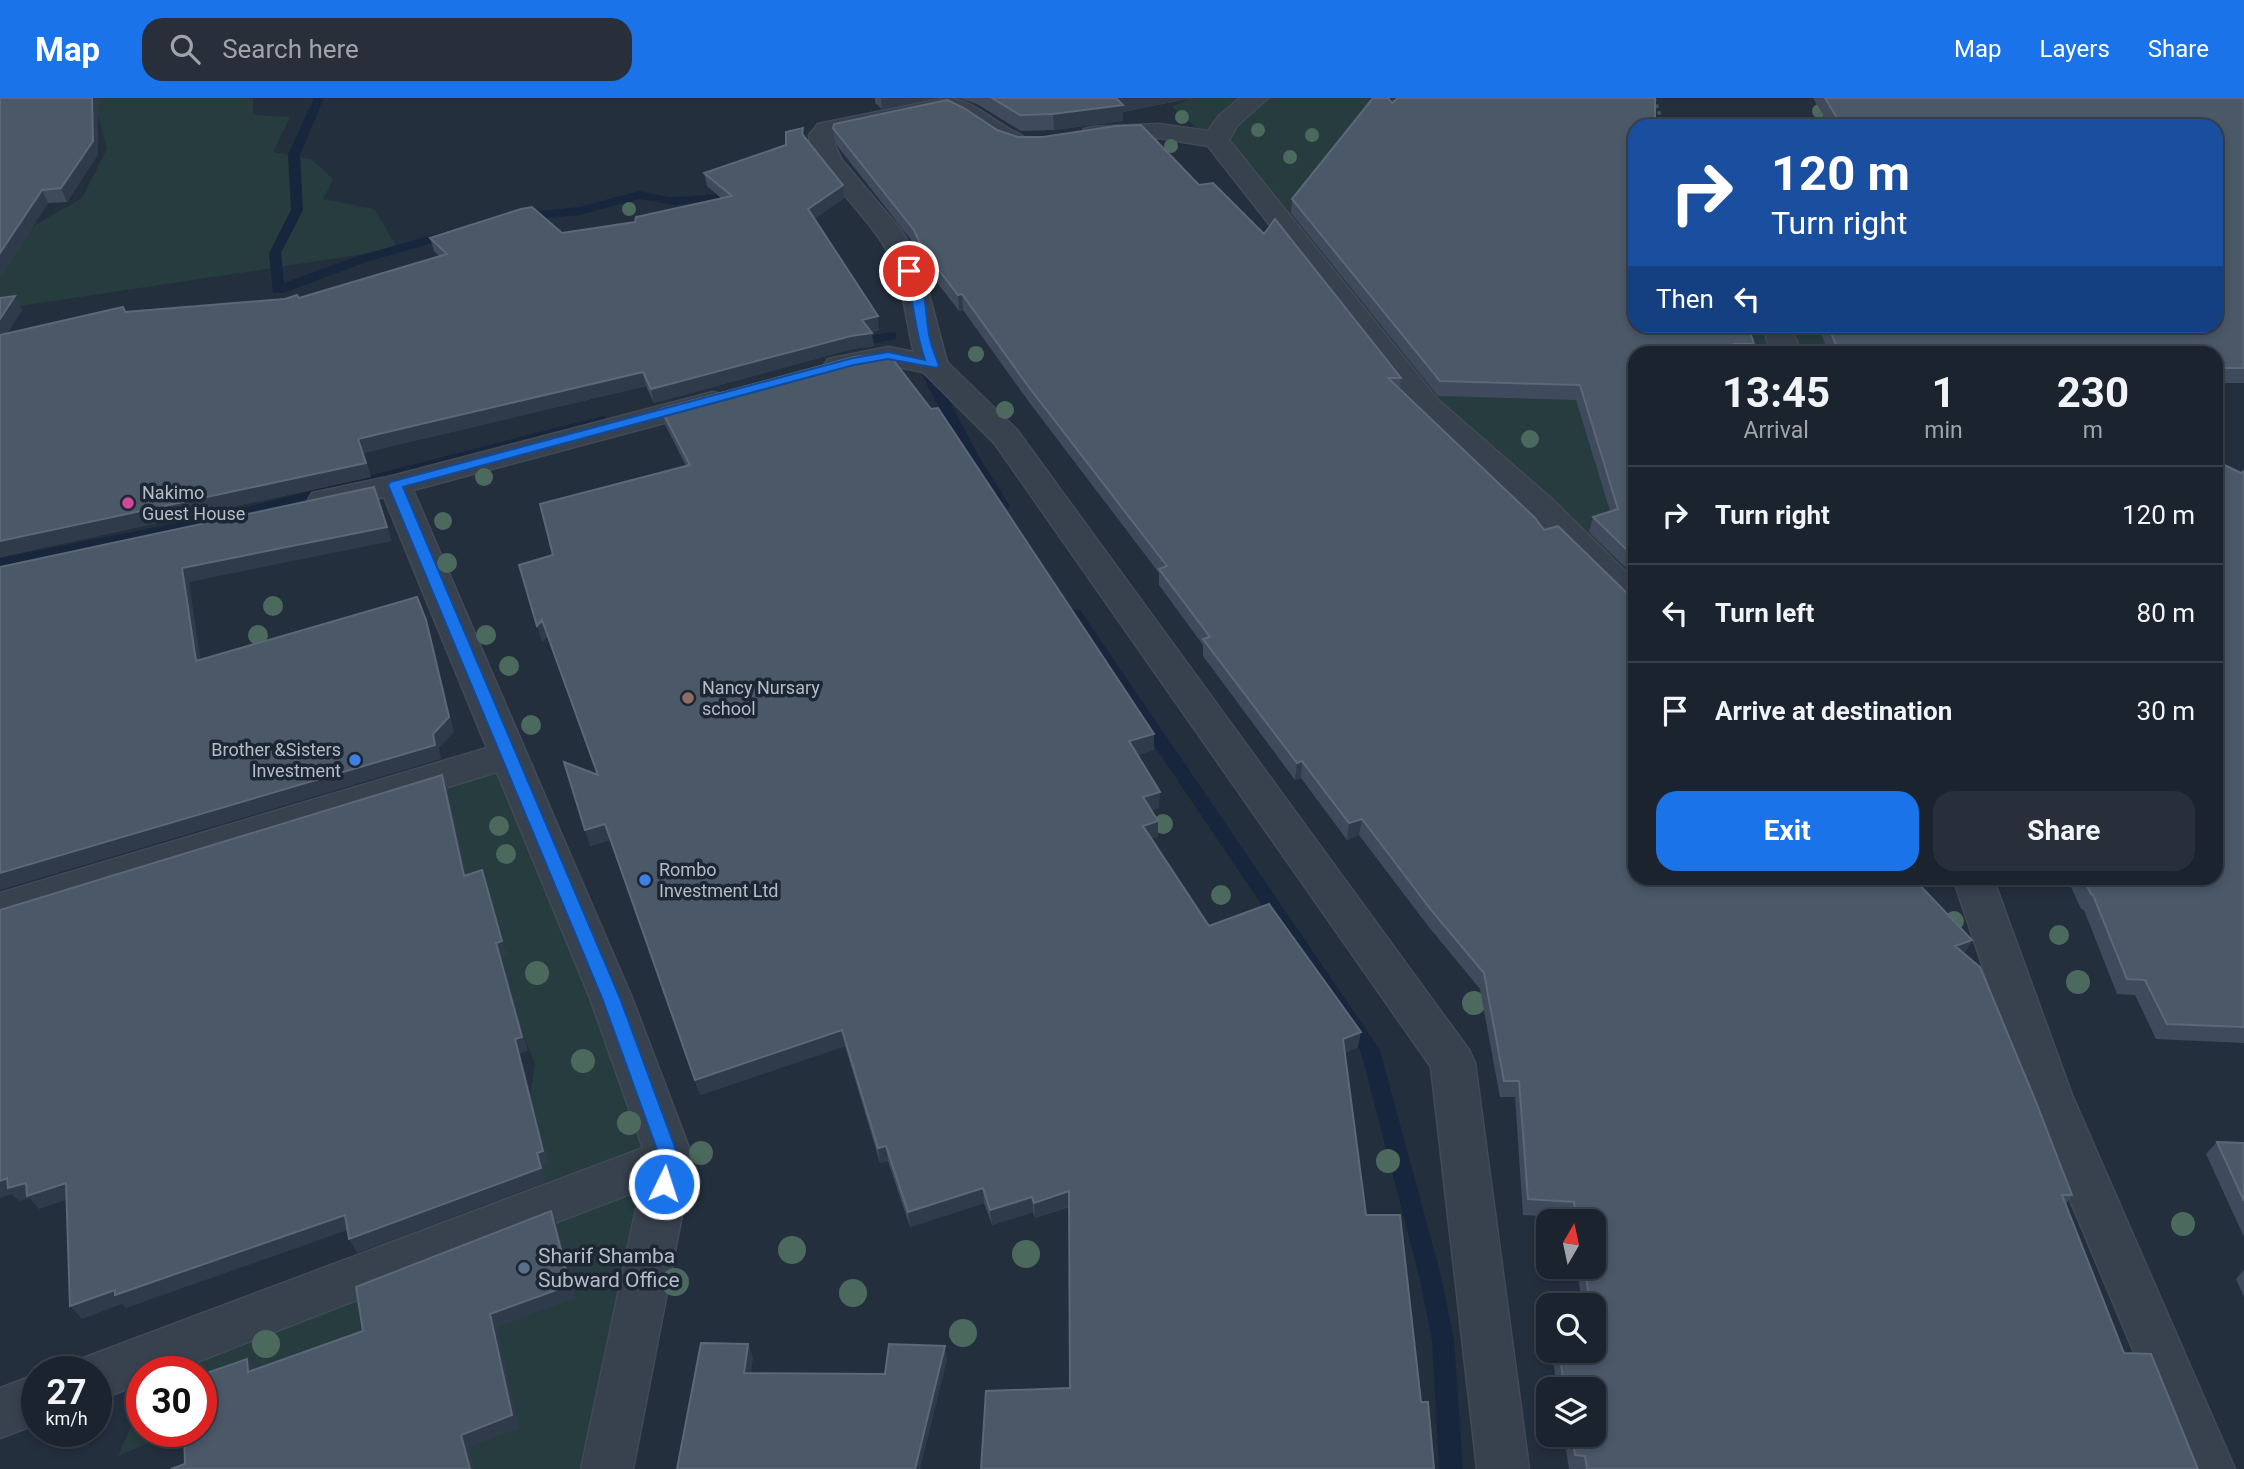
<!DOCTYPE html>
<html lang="en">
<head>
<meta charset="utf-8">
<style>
  body { margin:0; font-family:Roboto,sans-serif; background:#282f3a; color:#f1f3f6; height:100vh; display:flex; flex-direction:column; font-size:26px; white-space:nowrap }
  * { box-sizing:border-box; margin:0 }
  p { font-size:23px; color:#a0a4aa }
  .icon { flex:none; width:38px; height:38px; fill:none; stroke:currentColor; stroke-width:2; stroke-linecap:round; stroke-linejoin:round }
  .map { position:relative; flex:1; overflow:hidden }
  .panel { position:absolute; left:1628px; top:248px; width:595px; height:539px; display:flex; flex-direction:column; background:#1b232e; border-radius:21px; box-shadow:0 4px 10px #0003,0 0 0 2px #39404a }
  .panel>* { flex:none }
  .guide { position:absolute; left:1628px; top:21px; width:595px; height:214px; border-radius:21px; box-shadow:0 4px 10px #0003,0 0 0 2px #39404a; background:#1a4fa0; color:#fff; overflow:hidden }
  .needle { width:46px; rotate:9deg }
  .tools { position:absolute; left:1536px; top:1111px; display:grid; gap:14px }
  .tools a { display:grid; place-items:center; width:70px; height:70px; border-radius:14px; background:#1b232e; box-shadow:0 4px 10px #0003,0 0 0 2px #39404a; font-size:35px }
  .speed { position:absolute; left:21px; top:1258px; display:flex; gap:14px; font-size:35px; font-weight:700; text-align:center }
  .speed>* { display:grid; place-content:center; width:91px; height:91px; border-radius:50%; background:#1b232e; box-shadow:0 4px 10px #0003,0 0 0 2px #39404a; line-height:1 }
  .speed small { font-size:18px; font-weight:400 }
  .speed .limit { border:10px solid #d22; background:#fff; color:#111 }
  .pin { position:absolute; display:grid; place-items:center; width:60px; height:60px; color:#fff; margin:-30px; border:4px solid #fff; border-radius:50%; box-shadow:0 2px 7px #0007 }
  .me { position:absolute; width:77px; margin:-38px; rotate:4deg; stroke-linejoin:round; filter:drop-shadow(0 0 5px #0008) }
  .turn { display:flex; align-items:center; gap:24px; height:147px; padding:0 28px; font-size:32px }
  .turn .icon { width:91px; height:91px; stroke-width:2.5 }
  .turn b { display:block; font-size:49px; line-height:60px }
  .then { display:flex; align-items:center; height:66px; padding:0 28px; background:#0003; gap:14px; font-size:26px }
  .eta { display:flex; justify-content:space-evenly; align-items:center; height:119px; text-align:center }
  .eta b { font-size:42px; font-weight:700; line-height:49px }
  .primary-button { display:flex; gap:14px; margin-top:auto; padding:14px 28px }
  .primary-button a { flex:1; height:80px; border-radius:21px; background:#1a73e8; color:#fff; font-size:28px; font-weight:700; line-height:80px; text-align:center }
  .primary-button a+a { background:#282f3a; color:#f1f3f6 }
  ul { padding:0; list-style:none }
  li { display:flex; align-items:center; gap:21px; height:98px; padding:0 28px; border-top:2px solid #39404a }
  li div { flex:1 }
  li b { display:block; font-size:26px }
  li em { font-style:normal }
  header { display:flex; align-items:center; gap:42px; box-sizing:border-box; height:98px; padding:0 35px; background:#1a73e8; color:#fff }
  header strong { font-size:33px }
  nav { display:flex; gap:38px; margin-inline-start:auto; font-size:24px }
  .search { width:490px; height:63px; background:#282f3a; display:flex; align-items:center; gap:18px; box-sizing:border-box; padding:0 24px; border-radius:21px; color:#a0a4aa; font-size:26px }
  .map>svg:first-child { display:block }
  .green { fill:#263c3f }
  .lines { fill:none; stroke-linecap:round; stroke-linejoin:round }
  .stream { fill:#17263c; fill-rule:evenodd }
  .minor-casing { stroke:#414a57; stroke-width:3 }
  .path { stroke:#3f5557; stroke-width:3.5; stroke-dasharray:3.5 3.5; stroke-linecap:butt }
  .minor { fill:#38414e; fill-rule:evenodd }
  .tree { fill:#4b6a5d }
  .wall { fill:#3f4b5c }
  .shaded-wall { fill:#2f3b4b }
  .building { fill:#4b5868; stroke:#5c6777; stroke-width:2 }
  .route { fill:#1a73e8; stroke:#114b97; stroke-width:2 }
  .hotel-dot { fill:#d1479c; stroke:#1d2633; stroke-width:2.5 }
  .education-dot { fill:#8d6e63; stroke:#1d2633; stroke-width:2.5 }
  .shop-dot { fill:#3f7fe0; stroke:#1d2633; stroke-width:2.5 }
  .service-dot { fill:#5c6f8a; stroke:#1d2633; stroke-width:2.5 }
  .labels { text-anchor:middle; stroke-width:7; stroke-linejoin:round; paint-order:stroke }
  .poi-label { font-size:18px; fill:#b4bcc9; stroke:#1d2633; text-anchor:start }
  .near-poi-label { font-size:21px; fill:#b4bcc9; stroke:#1d2633; text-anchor:start }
</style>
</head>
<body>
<header>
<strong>Map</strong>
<div class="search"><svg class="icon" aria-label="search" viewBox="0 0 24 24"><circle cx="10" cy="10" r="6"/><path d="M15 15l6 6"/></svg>Search here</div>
<nav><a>Map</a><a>Layers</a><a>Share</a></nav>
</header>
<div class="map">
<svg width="2244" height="1371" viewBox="0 0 2244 1371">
  <rect width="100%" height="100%" fill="#242f3e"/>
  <path class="green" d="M93,0H253V17L290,19L273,54L311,61L333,81L323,101L374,111L398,151L0,211V147L82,100L107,51Z
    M1191,0H1522L1634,228H1817L1823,234L1829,255L1634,256V486L1347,229L1257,81L1172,9Z
    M533,664L675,1084L633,1371H419L201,1322V1274H158L519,1067L535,966L440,725L446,690Z
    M142,1304V1334H174L118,1358Z"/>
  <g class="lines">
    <path class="stream" d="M314,0H324L300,57L303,112L281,155L284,185L358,158L450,132H458V138L366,164L283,195H273L269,155L291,112L288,57Z
      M639,93C652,95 666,100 679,99C698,98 734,91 751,103L745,107L706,103L676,107L639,101L579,117L521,123L515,119L521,115L579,109Z
      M891,234L896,235V241L850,250L843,246L845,243Z
      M929,273L936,277L978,357L1010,408L1008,411H998L964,357L922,277Z
      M603,318L610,322L608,325L212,428L0,470V460L212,418Z
      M1074,511L1080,512L1380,952L1441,1178L1454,1242L1463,1371H1439L1432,1242L1419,1178L1361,954L1068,520L1066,516Z"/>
    <defs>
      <path id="minor" d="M946,0C972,2 985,17 1006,29C1013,34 1020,34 1025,41L1021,46L1012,49L1003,46L948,14L836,36L835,48L842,62L901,132L920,163L947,264L1017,332L1469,952L1475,965L1529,1371H1477L1431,969L995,346L923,274L888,267L839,276L828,273L824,267L828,261L888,249L914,254C905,220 904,183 886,151C870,122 837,92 817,62L810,48L809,37L818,26Z
        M1240,0H1268L1237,28L1229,42L1438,302L1553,402L1634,482V512L1622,509L1529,416L1416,314L1208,48L1159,40L1093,43L1084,41L1081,36L1084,31L1093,29L1159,26L1208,33L1219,18Z
        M1762,228H1790L1802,256H1772Z
        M713,294L724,297L728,303L724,309L413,392L632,900L693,1060L633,1371H581L640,1092L171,1274H142V1285L96,1303V1274H73L78,1262L643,1050L590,900L497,674L0,827V795L487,650L384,399L324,412L312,409L308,402L312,395L392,378Z
        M1953,780H1993L2072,997L2235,1371H2183L2026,997Z
        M37,1276V1326L0,1340V1290Z"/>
    </defs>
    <use href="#minor" class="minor-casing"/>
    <path class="path" d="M1654,0L1662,23"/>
    <use href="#minor" class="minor"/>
  </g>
  <g class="tree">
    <circle cx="1819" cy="13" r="7"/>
    <circle cx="1182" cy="19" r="7"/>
    <circle cx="1258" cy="32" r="7"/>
    <circle cx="1312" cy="37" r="7"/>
    <circle cx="1171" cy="48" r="7"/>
    <circle cx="1290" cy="59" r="7"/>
    <circle cx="629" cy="111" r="7"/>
    <circle cx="976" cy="256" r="8"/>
    <circle cx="1005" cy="312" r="9"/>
    <circle cx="1530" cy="341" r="9"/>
    <circle cx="484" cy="379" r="9"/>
    <circle cx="443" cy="423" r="9"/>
    <circle cx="447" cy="465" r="10"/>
    <circle cx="273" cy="508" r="10"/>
    <circle cx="258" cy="537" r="10"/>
    <circle cx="486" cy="537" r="10"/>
    <circle cx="509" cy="568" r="10"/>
    <circle cx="531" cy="627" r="10"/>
    <circle cx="1163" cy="726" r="10"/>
    <circle cx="499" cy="728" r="10"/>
    <circle cx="506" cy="756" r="10"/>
    <circle cx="1221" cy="797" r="10"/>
    <circle cx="1954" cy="823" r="10"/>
    <circle cx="2059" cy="837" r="10"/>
    <circle cx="537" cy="875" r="12"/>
    <circle cx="2078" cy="884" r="12"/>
    <circle cx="1474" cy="905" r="12"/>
    <circle cx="583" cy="963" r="12"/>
    <circle cx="629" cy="1025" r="12"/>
    <circle cx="701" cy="1055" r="12"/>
    <circle cx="1388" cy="1063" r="12"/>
    <circle cx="2183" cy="1126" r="12"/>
    <circle cx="792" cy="1152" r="14"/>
    <circle cx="1026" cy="1156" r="14"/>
    <circle cx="675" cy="1184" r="14"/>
    <circle cx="853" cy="1195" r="14"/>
    <circle cx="963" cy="1235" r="14"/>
    <circle cx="266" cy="1246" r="14"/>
  </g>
  <path class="wall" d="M0,0L98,56L67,104L48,105L0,178Z
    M875,0H938L882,11L875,5Z
    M959,0H1192L1123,14V23L1054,32L1021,33L977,6Z
    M1813,0H2244V285H2216V256H1829L1818,228H2216L1634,28L1754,246L1751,256H1634V469L1624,468L1589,434L1593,419L1610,413L1576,302L1438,298L1291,115L1292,101L1655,20H1825Z
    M803,30L804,38L843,87L844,100L814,121L879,232L871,234L874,248L852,251L654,305L646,288L392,348L363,355L371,379L0,459V200L22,212L7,235L125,214L299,200L439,158L434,153L430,140L562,135L635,124L722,101L707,88L704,75L786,47Z
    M833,30L997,32L1018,39L1199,87L1401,280L1400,291L1634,780L1972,842L1964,856L2072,1097L2066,1106L2124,1255L2198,1371H1569L1564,1337H1594V1292H1557L1552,1253H1594V1208H1583L1576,1169H1594V1124H1569L1568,1120L1523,1117L1515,999H1500L1480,891L1428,828L1359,737L1347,742L1301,680L1295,682L1203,558V547L1159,487V475L1029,304L963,212L959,213L923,166L915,147L835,45Z
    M661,311L1154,652L1137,657L1159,710L1152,712L1158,739L1152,741L1209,828L1358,949L1345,955L1070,1290L1069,1109L1035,1120L1033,1114L992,1127L984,1105L910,1129L888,1063L880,1065L845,948L700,997L610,742L590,748L597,676L547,538L542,544L553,457L686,368L665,326Z
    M2244,373V945L2156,941L2135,897L2117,896L2084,812L2081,811L2067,780H2216L2241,375Z
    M2217,1044L2244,1045V1139L2206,1056Z
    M2244,1172V1199L2236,1181Z"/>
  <path class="shaded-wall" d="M92,0H98V56L67,104L61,90Z
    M881,0H938L882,11Z
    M1116,0H1192L1123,14V23L1054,32L1053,16Z
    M843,87L844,100L810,124L808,111Z
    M42,92L48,105L0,178V155Z
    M962,196L963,212L959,213L958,197Z
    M15,198L22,212L0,246V221Z
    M878,218L879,232L864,235L862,222Z
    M872,235L874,248L852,251L654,305L651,291L851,238Z
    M643,274L646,288L363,355L371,379L0,459V443L358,341Z
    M374,389L392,443L189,484L203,578L196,563L182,470Z
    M426,522L431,537L454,634L439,650L441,661L0,792V775L433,636Z
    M542,522L547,538L542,544L537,528Z
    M1154,636V652L1129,660V643Z
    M1302,663L1301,680L1295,682L1297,665Z
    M442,677L448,692L470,792L464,778Z
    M1160,694L1159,710L1143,715V699Z
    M1362,721L1359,737L1347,742L1349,725Z
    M1158,723V739L1143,744V728Z
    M605,726L610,742L590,748L585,732Z
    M482,772L487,786L507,857L502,859L528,953L520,955L549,1066L543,1068L547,1083L357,1155L349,1141L537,1055Z
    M1972,842L1963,858L1955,848Z
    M842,932L845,948L700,997L695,982Z
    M1361,934L1358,949L1341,957L1343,941Z
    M886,1048L888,1063L880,1065L878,1050Z
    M7,1080L26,1085H66L77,1098L39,1111L30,1100L19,1103L12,1096L0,1100V1083Z
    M983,1090L984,1105L910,1129L908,1114Z
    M1069,1093L1070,1108L1035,1120L1034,1105Z
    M1032,1099L1033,1114L992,1127L990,1112Z
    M551,1113L557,1127L576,1200L497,1229L519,1330L469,1349L474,1371H470L461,1337L490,1216Z
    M345,1117L353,1130L126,1210L122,1206L82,1221L70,1208L115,1192Z
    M748,1246L753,1260L749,1288L744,1275Z
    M945,1248L947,1262L920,1371H915Z
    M247,1261L256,1274H248Z"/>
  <path class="building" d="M0,0H92L93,43L61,90L42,92L0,155Z
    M992,0H1116L1123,7L1053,16L1020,17Z
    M1373,0H1388L1392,5L1398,0H1655V20H1837L1825,0H2244V270H2216V256H1840L1828,228H2216V28H1634V228H1748L1754,246H1734L1737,256H1634V453H1628L1593,419L1618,411L1580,287L1440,283L1292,101Z
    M947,2L964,10L997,32L1018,39H1043L1116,28L1141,27L1199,87L1213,85L1264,136L1275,121L1401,280H1388L1535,420L1544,432L1558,428L1634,502V780H1913L1972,842L1955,848L1980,869L2036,1004L2072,1097H2062L2124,1255L2151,1256L2198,1371H1587L1585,1358L1575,1357L1572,1337H1594V1292H1565L1559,1253H1594V1208H1591L1584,1169H1594V1124H1577L1574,1104L1528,1101L1519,983H1504L1484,875L1431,812L1362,721L1349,725L1302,663L1297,665L1203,541L1210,539L1159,471L1167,468L1028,288L962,196L958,197L922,150L914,132L833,30L834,26Z
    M803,30L802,36L843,87L808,111L878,218L862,222L872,235L851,238L651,291L643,274L387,334L358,341L366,365L0,443V237L123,209L125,214L285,201L297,197L299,200L447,156L430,140L521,111L532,109L562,135L635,124L636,119L732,98L704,75L786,47V34Z
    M15,198L0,221V200Z
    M888,255L931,311L938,310L1154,636L1129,643L1160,694L1143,699L1158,723L1143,728L1209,828L1269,806L1361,934L1343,941L1366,1117H1400L1421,1304H1428L1434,1371H981L986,1293L1070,1290L1069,1093L1034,1105L1032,1099L990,1112L983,1090L908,1114L886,1048L878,1050L842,932L695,982L605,726L585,732L564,664L598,677L542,522L537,528L519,467L553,457L540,406L690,367L661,311L854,259Z
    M2216,363L2241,375L2244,373V929L2167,926L2145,882L2127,881L2093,797L2091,796L2083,780H2216Z
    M374,389L387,429L182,470L196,563L417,499L426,522L449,619L433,636L435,647L0,775V469Z
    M442,677L464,778L482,772L502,843L496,845L522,939L515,941L543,1053L537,1055L541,1070L349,1141L345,1117L115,1197V1192L70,1208L66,1085L27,1098L26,1085L8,1090L7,1080L0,1083V812Z
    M2217,1044L2244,1045V1103Z
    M551,1113L570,1187L490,1216L512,1317L461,1337L470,1371H171L185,1366L184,1334H201V1277L247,1261L248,1274L363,1233L356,1189Z
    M701,1245L748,1246L744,1275L885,1276L889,1246L945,1248L915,1371H677Z"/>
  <path class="route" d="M909,169C928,178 925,223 930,241C932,250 936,259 939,267L937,270L888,261L854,267L403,389L620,900L679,1060L671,1092L664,1095L658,1092L655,1086L660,1060L602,900L388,387L390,384L853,260L888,254L925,262C914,232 915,202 903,173Z"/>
  <circle class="hotel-dot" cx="128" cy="405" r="7"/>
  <circle class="education-dot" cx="688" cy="600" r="7"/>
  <g class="shop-dot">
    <circle cx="355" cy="662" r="7"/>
    <circle cx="645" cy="782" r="7"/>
  </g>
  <circle class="service-dot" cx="524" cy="1170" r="7"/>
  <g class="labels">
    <g class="poi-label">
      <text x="142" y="401">Nakimo<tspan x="142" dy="21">Guest House</tspan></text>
      <text x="702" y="596">Nancy Nursary<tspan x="702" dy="21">school</tspan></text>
      <text x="341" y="658" text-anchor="end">Brother &amp;Sisters<tspan x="341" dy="21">Investment</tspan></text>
      <text x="659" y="778">Rombo<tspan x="659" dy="21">Investment Ltd</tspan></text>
    </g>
    <g class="near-poi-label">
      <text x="538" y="1165">Sharif Shamba<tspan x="538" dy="24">Subward Office</tspan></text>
    </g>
  </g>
</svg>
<div class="tools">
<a><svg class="needle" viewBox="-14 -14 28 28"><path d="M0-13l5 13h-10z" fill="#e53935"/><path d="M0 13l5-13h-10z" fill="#a0a4aa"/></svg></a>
<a><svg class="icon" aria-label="search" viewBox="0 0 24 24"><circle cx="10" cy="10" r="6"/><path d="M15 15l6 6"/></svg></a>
<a><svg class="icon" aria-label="layers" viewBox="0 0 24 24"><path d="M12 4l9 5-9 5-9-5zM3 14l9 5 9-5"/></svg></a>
</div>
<div class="speed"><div>27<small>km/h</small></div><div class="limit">30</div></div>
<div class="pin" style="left:909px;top:173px;background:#d93025"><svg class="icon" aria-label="arrive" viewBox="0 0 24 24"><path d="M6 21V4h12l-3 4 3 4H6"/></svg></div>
<svg class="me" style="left:664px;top:1086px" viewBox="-20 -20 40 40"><circle r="17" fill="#1a73e8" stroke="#fff" stroke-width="3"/><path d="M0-11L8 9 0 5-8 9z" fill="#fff"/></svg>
<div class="guide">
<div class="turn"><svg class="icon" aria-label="right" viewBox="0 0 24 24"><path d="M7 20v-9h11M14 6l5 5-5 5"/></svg><div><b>120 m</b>Turn right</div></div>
<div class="then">Then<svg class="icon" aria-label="left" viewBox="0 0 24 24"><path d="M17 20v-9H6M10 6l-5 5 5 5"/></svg></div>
</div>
<section class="panel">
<div class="eta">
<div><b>13:45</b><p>Arrival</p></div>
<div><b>1</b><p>min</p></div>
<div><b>230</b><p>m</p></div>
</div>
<ul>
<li><svg class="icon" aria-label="right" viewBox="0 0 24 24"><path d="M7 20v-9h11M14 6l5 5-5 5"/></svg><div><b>Turn right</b></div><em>120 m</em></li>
<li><svg class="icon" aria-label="left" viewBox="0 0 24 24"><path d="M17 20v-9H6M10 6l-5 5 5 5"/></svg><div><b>Turn left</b></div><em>80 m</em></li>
<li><svg class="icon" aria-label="arrive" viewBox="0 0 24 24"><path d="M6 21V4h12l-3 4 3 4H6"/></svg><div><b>Arrive at destination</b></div><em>30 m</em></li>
</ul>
<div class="primary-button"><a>Exit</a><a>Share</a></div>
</section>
</div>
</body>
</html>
